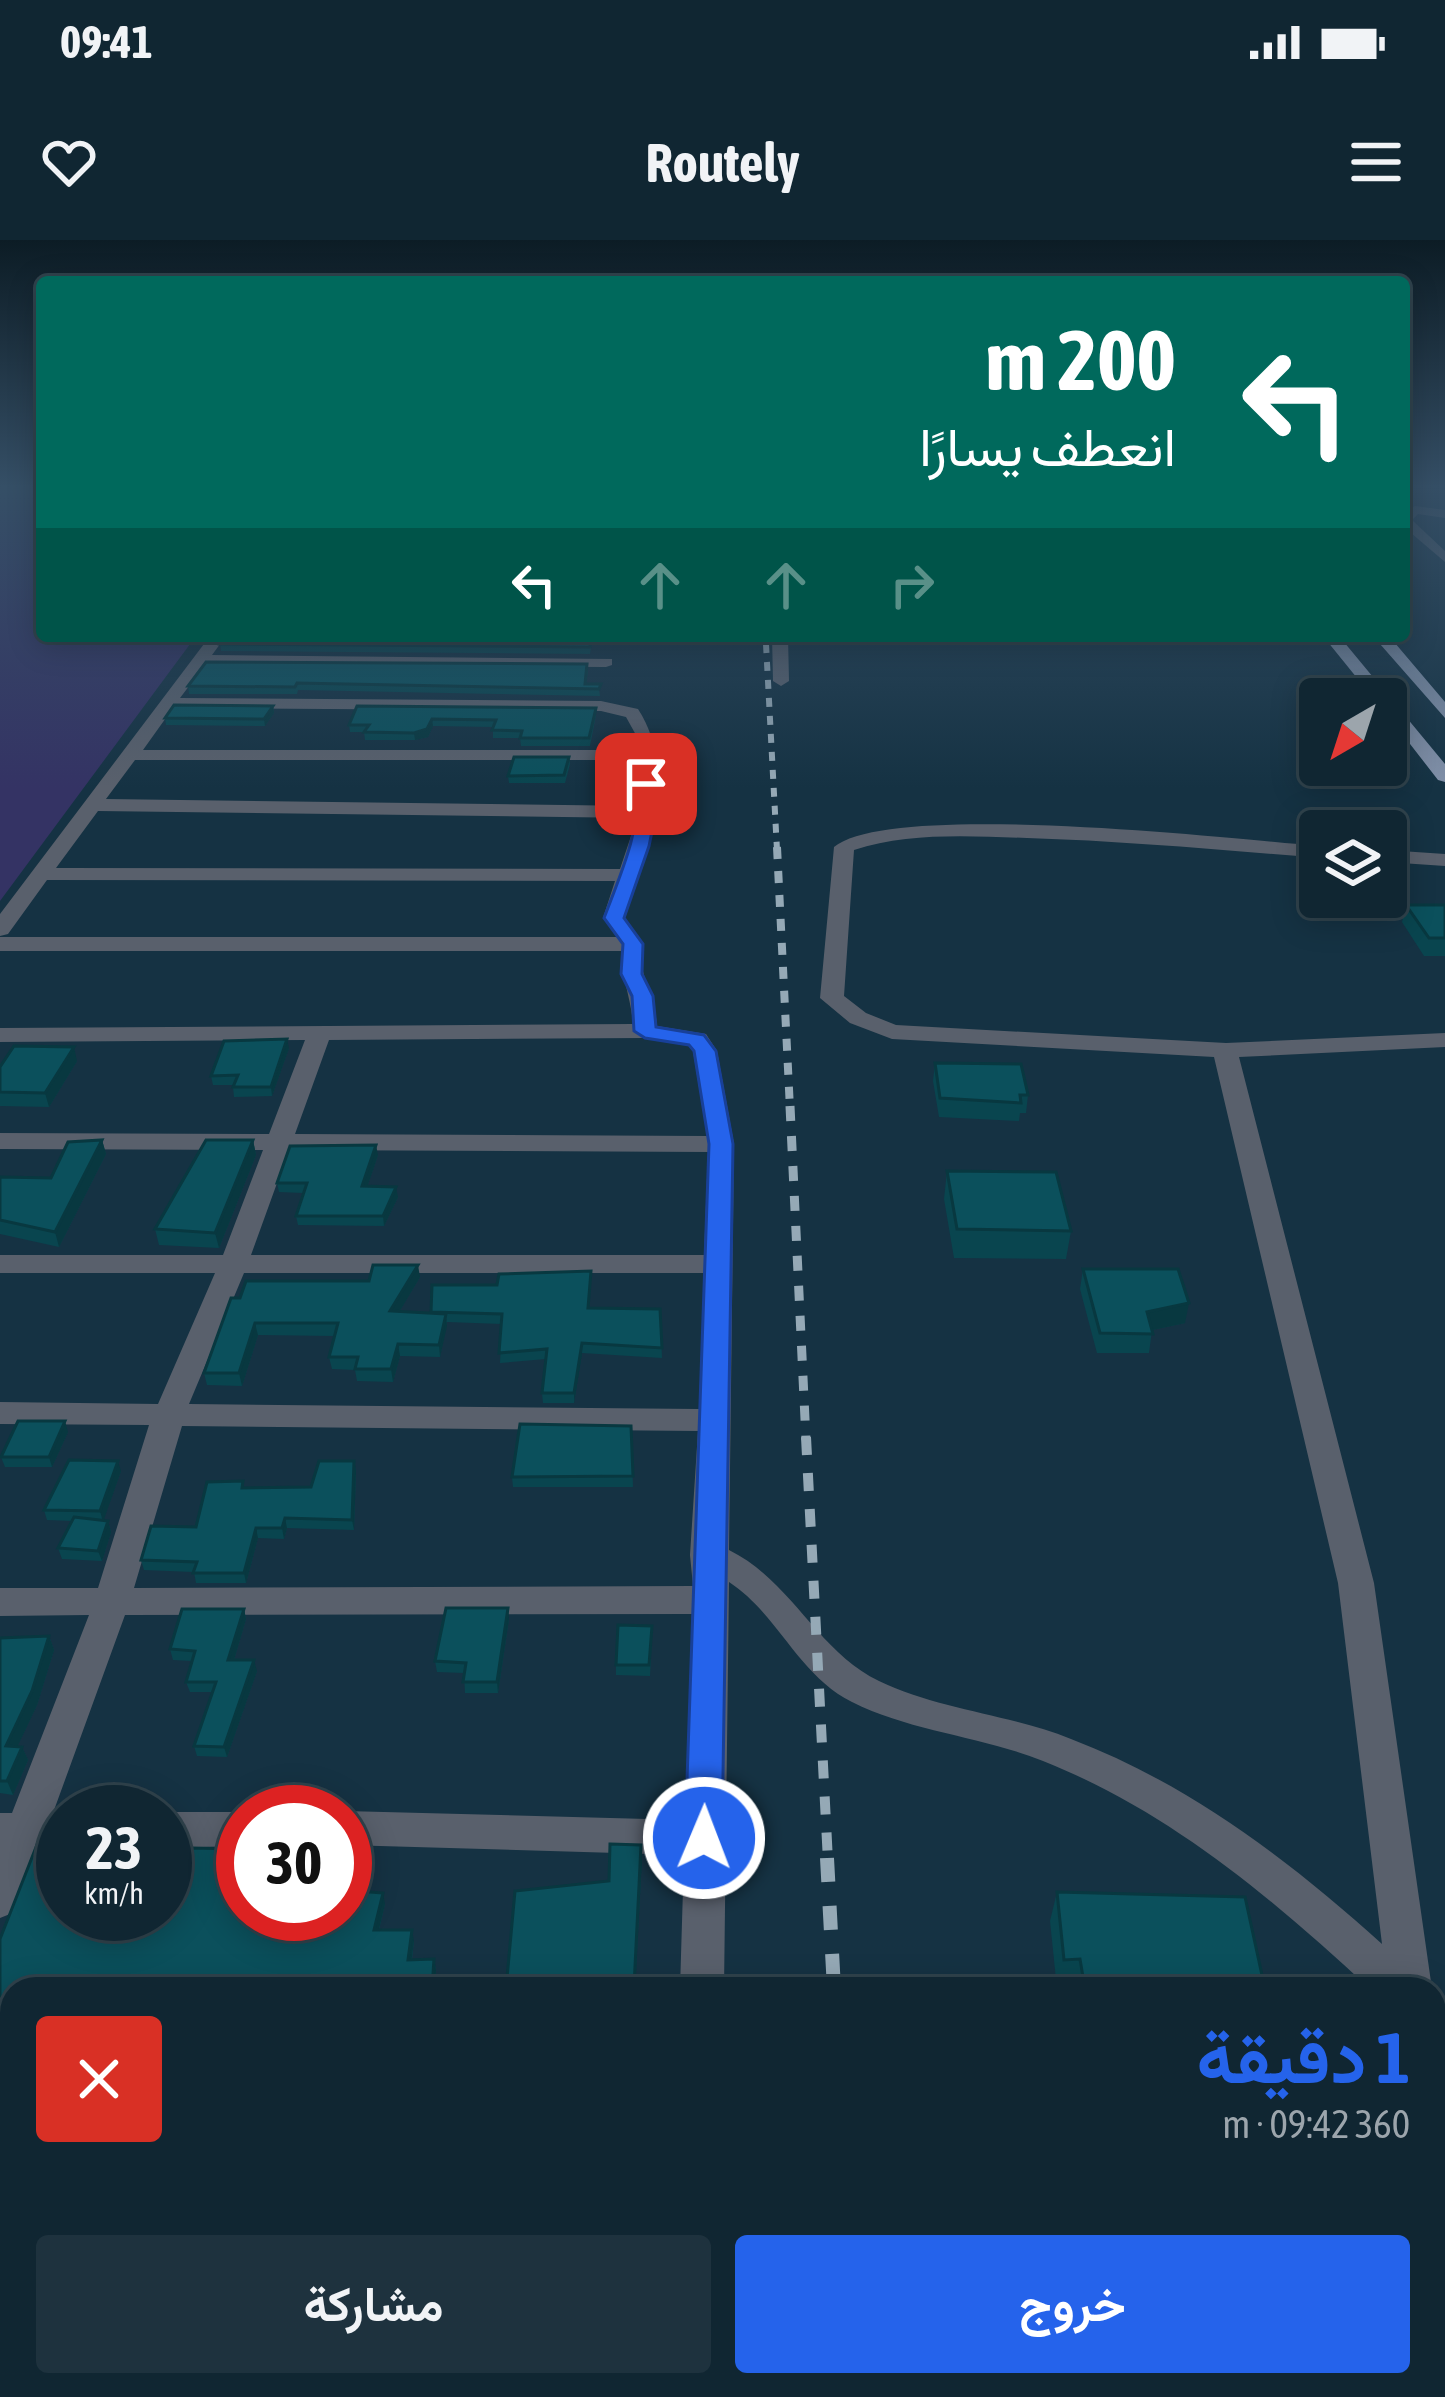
<!DOCTYPE html>
<html lang="ar">
<head>
<meta charset="utf-8">
<style>
  body { margin:0; font-family:"Asap Condensed",Vazirmatn,sans-serif; background:#1e323e; color:#f1f3f6; direction:rtl; height:100vh; display:flex; flex-direction:column; font-size:45px; white-space:nowrap }
  * { box-sizing:border-box; margin:0 }
  p { font-size:39px; color:#9ca5ac }
  .icon { flex:none; width:66px; height:66px; fill:none; stroke:currentColor; stroke-width:2; stroke-linecap:round; stroke-linejoin:round }
  .map { position:relative; flex:1; overflow:hidden; direction:ltr }
  .drawer { position:absolute; left:0px; top:1737px; width:1446px; height:420px; display:flex; flex-direction:column; background:#102632; border-radius:36px 36px 0 0; box-shadow:0 6px 30px #0003,0 0 0 3px #30434d; direction:rtl }
  .drawer>* { flex:none }
  .top-card { position:absolute; left:36px; top:36px; width:1374px; height:366px; border-radius:12px; box-shadow:0 6px 30px #0003,0 0 0 3px #30434d; direction:rtl; background:#00695c; color:#fff; overflow:hidden }
  .needle { width:78px; rotate:219deg }
  .controls { position:absolute; left:1299px; top:438px; display:grid; gap:24px }
  .controls a { display:grid; place-items:center; width:108px; height:108px; border-radius:12px; background:#102632; box-shadow:0 6px 30px #0003,0 0 0 3px #30434d; font-size:60px }
  .speed { position:absolute; left:36px; top:1545px; display:flex; gap:24px; font-size:60px; font-weight:700; text-align:center }
  .speed>* { display:grid; place-content:center; width:156px; height:156px; border-radius:50%; background:#102632; box-shadow:0 6px 30px #0003,0 0 0 3px #30434d; line-height:1 }
  .speed small { font-size:30px; font-weight:400 }
  .speed .limit { border:18px solid #d22; background:#fff; color:#111 }
  .pin { position:absolute; display:grid; place-items:center; width:102px; height:102px; color:#fff; margin:-51px; border-radius:24px; box-shadow:0 6px 18px #0006 }
  .me { position:absolute; width:132px; margin:-66px; rotate:1deg; stroke-linejoin:round; filter:drop-shadow(0 0 9px #0008) }
  .turn { display:flex; align-items:center; gap:42px; height:252px; padding:0 36px; font-size:54px }
  .turn .icon { width:156px; height:156px; stroke-width:2.5 }
  .turn b { display:block; font-size:84px; line-height:102px }
  .lanes { display:flex; align-items:center; height:114px; padding:0 36px; background:#0003; justify-content:center; gap:60px; direction:ltr }
  .lanes .off { opacity:.35 }
  .round { display:grid; place-items:center; flex:none; width:126px; height:126px; border-radius:12px; background:#1e323e }
  .overview { display:flex; align-items:center; justify-content:space-between; height:204px; padding:0 36px }
  h1 { font-size:72px; font-weight:700; line-height:90px; color:#2563eb }
  .button { display:flex; gap:24px; margin-top:auto; padding:24px 36px }
  .button a { flex:1; height:138px; border-radius:12px; background:#2563eb; color:#fff; font-size:48px; font-weight:700; line-height:138px; text-align:center }
  .button a+a { background:#1e323e; color:#f1f3f6 }
  .status { display:flex; justify-content:space-between; align-items:center; height:84px; padding:0 60px; background:#102632; direction:ltr }
  .status svg { height:33px; fill:currentColor }
  header { display:flex; justify-content:space-between; align-items:center; height:156px; padding:0 36px; background:#102632; font-size:54px; font-weight:700 }
  .map>svg:first-child { display:block }
  .green { fill:#343364 }
  .lines { fill:none; stroke-linecap:round; stroke-linejoin:round }
  .minor { fill:#59606c; fill-rule:evenodd }
  .major { fill:#8190a8; fill-rule:evenodd }
  .rail-far5 { stroke:#95a9b6; stroke-width:4.5; stroke-dasharray:8 8; stroke-linecap:butt }
  .rail-far4 { stroke:#95a9b6; stroke-width:6; stroke-dasharray:9 9; stroke-linecap:butt }
  .rail-far3 { stroke:#95a9b6; stroke-width:8; stroke-dasharray:12 12; stroke-linecap:butt }
  .rail-far2 { stroke:#95a9b6; stroke-width:9; stroke-dasharray:15 15; stroke-linecap:butt }
  .rail-far1 { stroke:#95a9b6; stroke-width:10; stroke-dasharray:18 18; stroke-linecap:butt }
  .rail { stroke:#95a9b6; stroke-width:14; stroke-dasharray:24 24; stroke-linecap:butt }
  .wall { fill:#09454f }
  .shaded-wall { fill:#083840 }
  .building { fill:#0b505c; stroke:#083840; stroke-width:3 }
  .route { fill:#2563eb; stroke:#184099; stroke-width:3 }
</style>
</head>
<body>
<div class="status"><b>09:41</b><svg viewBox="0 0 49 12"><path d="M0 12V9h3v3zM5 12V6h3v6zM10 12V3h3v9zM15 12V0h3v12zM26 1h20v11H26zM47 4h2v5h-2z"/></svg></div>
<header><svg class="icon" aria-label="menu" viewBox="0 0 24 24"><path d="M4 6h16M4 12h16M4 18h16"/></svg>Routely<svg class="icon" aria-label="heart" viewBox="0 0 24 24"><path d="M12 20l-8-8c-3-5 5-10 8-4 3-6 11-1 8 4z"/></svg></header>
<div class="map">
<svg width="1445" height="2157" viewBox="0 0 1445 2157">
  <rect width="100%" height="100%" fill="#153243"/>
  <path class="green" d="M0,246H42V396H196L0,661Z"/>
  <g class="lines">
    <path class="minor" d="M1415,266L1445,270V278L1418,274L1412,280L1445,311V322L1404,287V273Z
      M210,396H226L212,415L612,419V425L606,427L205,425L180,458L601,461L638,469C680,534 645,613 625,678C650,712 635,703 644,735C649,755 655,763 657,786L706,794L717,811L734,904L729,1310C792,1341 817,1411 879,1441C939,1470 1009,1474 1071,1499C1189,1544 1289,1620 1382,1704L1338,1343L1214,817L892,799L850,783L820,758L834,607C891,560 1234,599 1320,606V618C1222,610 1125,601 1027,598C970,596 908,592 854,610L844,756L866,773L896,785L1226,803L1445,793V807L1239,817L1374,1343L1432,1749H1370C1272,1658 1169,1571 1043,1521C981,1496 912,1492 852,1462C798,1435 778,1374 729,1342L724,1749H680L684,1615L345,1605V1572H341L345,1571L685,1580L692,1374L125,1375L53,1573H63V1609H40L15,1672L0,1678V1573H12L89,1375L0,1376V1348H98L149,1185L0,1184V1162L158,1164L215,1033H0V1015H223L263,910L0,909V893L269,894L305,800L0,802V788L633,784C631,757 621,737 622,711H0V697H617L603,678L615,641L47,640L8,694L0,696V674ZM173,468L601,471L626,477L636,495L637,510H143ZM135,520H637L638,566L106,559ZM98,571L637,578L620,629L56,628ZM645,798L689,805L693,811L707,896L295,894L329,800ZM289,910L708,912L704,1015H251ZM244,1033H704L699,1169L189,1164ZM182,1186L698,1191L690,1315L693,1346L134,1348Z
      M772,396H788L789,441L781,446L773,441Z
      M1386,610L1445,614V626L1386,622Z
      M165,1572H244L243,1606L165,1608Z
      M1434,1772L1445,1776V1832L1434,1827Z
      M12,1873V1921L0,1922V1874Z
      M1434,1955L1445,1960V2116L1434,2111Z
      M670,2145H722V2157H670Z"/>
    <path class="major" d="M1323,396H1339L1445,524V542L1438,540L1386,473V459H1374Z
      M1373,396H1389L1445,462V478Z"/>
    <path class="rail-far5" d="M766,396L767,407"/>
    <path class="rail-far4" d="M766,404L777,610"/>
    <path class="rail-far3" d="M777,607L790,869"/>
    <path class="rail-far2" d="M790,866L806,1200"/>
    <path class="rail-far1" d="M806,1197L828,1621"/>
    <path class="rail" d="M827,1618L834,1749
      M854,2145L855,2157"/>
  </g>
  <path class="wall" d="M225,396H593L590,414L221,411L220,404Z
    M588,431L586,444L599,449L600,456L298,450L297,454H189L188,446Z
    M273,466L274,473L265,486L166,485L165,478Z
    M357,466L596,475L590,506H521L520,498H493V487L433,486L428,497L415,500H365L364,492H350L349,485Z
    M569,517L570,524L565,543H509L508,536Z
    M1406,665H1445V716H1424L1402,682Z
    M289,808L272,856L234,857L233,847L234,845H213L211,836Z
    M77,821L49,867L0,866V827Z
    M935,823L1028,855L1026,873H1020L1019,881L939,877L933,841Z
    M102,900L106,914L59,1007L0,994V937L51,938Z
    M253,900L256,915L219,1008L159,1005L155,989Z
    M378,915L367,947L398,957L384,986L298,985L296,976L304,953L279,952L277,943Z
    M947,931L1071,991L1066,1019L954,1018L944,959Z
    M1083,1029L1185,1083L1152,1090L1149,1113H1097L1080,1049Z
    M591,1031L589,1068L660,1069L662,1118L582,1113L574,1163H543L542,1153L546,1119L500,1123L502,1084L447,1082L440,1117L400,1116L393,1142L357,1141L355,1130L332,1129L329,1117L335,1096L258,1095L242,1146L207,1145L204,1133L240,1058L369,1041L420,1037L399,1072L431,1073L497,1045Z
    M631,1186L633,1247H513L512,1237Z
    M68,1192L52,1227H5L1,1217Z
    M354,1221L356,1232L354,1290L287,1288L284,1299L258,1298L246,1343H196L194,1332L144,1330L141,1320L196,1287L245,1248L311,1247Z
    M121,1231L103,1281H108L111,1292L102,1321L62,1319L58,1308L73,1281L47,1280L44,1270Z
    M244,1369L246,1379L234,1420L257,1431L227,1517L197,1516L194,1506L212,1452H190L186,1442L192,1421L173,1420L170,1409Z
    M509,1379L498,1453H465L464,1433L437,1432L435,1421Z
    M49,1396L54,1410L37,1465L17,1507H22L28,1520L13,1555L0,1553V1398Z
    M652,1396L650,1436L616,1435V1425Z
    M642,1618L635,1749H506L609,1641Z
    M1057,1652L1265,1749H1057L1050,1681Z
    M385,1664L379,1690L414,1701L412,1720L434,1719L436,1730L435,1749H12V1851H0V1699L63,1674H243Z
    M0,1940L12,1942V2118L8,2128L0,2127Z
    M437,2145H574L573,2157H450V2150H439Z"/>
  <path class="shaded-wall" d="M273,466L274,473L265,486L264,479Z
    M432,479L433,486L428,497L415,500L414,493Z
    M287,799L289,808L272,856L271,847Z
    M74,807L77,821L49,867L45,853Z
    M102,900L106,914L59,1007L55,992Z
    M253,900L256,915L219,1008L215,993Z
    M376,905L378,915L364,956L362,946Z
    M396,947L398,957L384,986L383,976Z
    M418,1025L420,1037L392,1084L390,1071Z
    M1189,1063L1185,1083L1143,1092L1147,1072Z
    M446,1074L447,1086L440,1117L439,1105Z
    M255,1083L258,1095L242,1146L239,1133Z
    M582,1103V1113L574,1163V1153Z
    M398,1104L400,1116L393,1142L391,1129Z
    M65,1181L68,1192L52,1227L49,1217Z
    M118,1221L121,1231L103,1282L100,1271Z
    M354,1221L356,1232L354,1290L352,1280Z
    M285,1278L287,1288L284,1299L282,1288Z
    M108,1281L111,1292L102,1321L98,1311Z
    M256,1288L258,1298L246,1343L244,1333Z
    M508,1368L509,1379L498,1453L497,1442Z
    M244,1369L246,1379L231,1430L228,1420Z
    M49,1396L54,1410L37,1465L11,1520L6,1506Z
    M254,1420L257,1431L227,1517L224,1507Z
    M22,1507L28,1520L13,1555L7,1541Z
    M641,1605L642,1618L634,1749Z
    M383,1653L385,1664L376,1701L374,1690Z
    M412,1690L414,1701L410,1731L408,1720Z
    M434,1719L436,1730L435,1749H432Z
    M8,2087L12,2093V2118L8,2128L0,2116V2107Z
    M162,2145H171L170,2157H159Z
    M374,2145H380L379,2157H372Z"/>
  <path class="building" d="M225,396H591L590,407L220,404Z
    M206,422L587,424L585,444H601L599,449L297,443L295,447L188,446Z
    M174,465L273,466L264,479L165,478Z
    M357,466L596,468L589,498H520L522,491L492,490L496,480L432,479L427,489L414,493L364,492L369,485H349Z
    M514,517H569L564,535L508,536Z
    M1406,665H1445V698H1429Z
    M287,799L271,847H233L238,835L211,836L224,801Z
    M14,806L74,807L45,853L0,852V827Z
    M935,823L1021,824L1028,855H1020L1021,863L940,858Z
    M102,900L55,992L0,980V937L51,938L68,902Z
    M206,900H253L215,993L155,989Z
    M376,905L362,946L396,947L383,976H296L307,943H277L290,906Z
    M947,931L1056,932L1071,991L957,989Z
    M373,1025H418L390,1071L446,1074L439,1105L398,1104L391,1129H355L358,1117H329L338,1083H255L239,1133H204L231,1058H240L246,1041H369Z
    M1083,1029H1178L1189,1063L1147,1072L1153,1094L1100,1093Z
    M591,1031L588,1068L660,1069L662,1108L582,1103L574,1153H542L547,1109L499,1113L502,1074L431,1072L432,1045H497L499,1034Z
    M18,1181H65L49,1217H1Z
    M520,1184L631,1186L633,1236L512,1237Z
    M69,1220L118,1221L100,1271L44,1270Z
    M319,1221H354L352,1280L285,1278L282,1288H256L244,1333H193L197,1322L141,1320L151,1286L196,1287L207,1242L243,1241L242,1248L311,1247Z
    M74,1277L108,1281L98,1311L58,1308Z
    M446,1368H508L497,1442H463L466,1423L435,1421Z
    M182,1369H244L228,1420H254L224,1507L194,1506L216,1442H186L195,1411L170,1409Z
    M618,1385L652,1386L649,1425H616Z
    M49,1396L32,1451L6,1506L22,1507L7,1541H0V1398Z
    M38,1602L63,1604V1674H165V1641L180,1642L191,1608L243,1609V1674H345V1650L383,1653L374,1690H412L408,1720L434,1719L432,1749H12V1840H0V1699Z
    M610,1604L641,1605L634,1747L550,1745V1749H506L515,1651L609,1641Z
    M1057,1652L1245,1657L1265,1749L1156,1747L1157,1749H1085L1080,1719L1064,1720Z
    M0,1940L12,1942V2088L8,2087L0,2107Z
    M126,2145H162L159,2157H123Z
    M243,2145H374L372,2157H242Z
    M451,2145H571L570,2157H450Z"/>
  <linearGradient id="sky" x2="0" y2="1"><stop stop-color="#0c1c25"/><stop offset="0.45" stop-color="#354f66"/><stop offset="1" stop-color="#354f66" stop-opacity="0"/></linearGradient>
  <rect width="1445" height="548" fill="url(#sky)"/>
  <path class="route" d="M646,539L655,544L656,572L649,606L624,678L643,704L642,734L653,756L656,787L704,795L716,811L733,904L722,1598L717,1610L704,1614L691,1610L685,1598L709,904L694,811L689,805L645,798L634,791L632,756L621,734L623,704L604,678C621,633 640,592 638,544Z"/>
</svg>
<div class="controls">
<a><svg class="needle" viewBox="-14 -14 28 28"><path d="M0-13l5 13h-10z" fill="#e53935"/><path d="M0 13l5-13h-10z" fill="#9ca5ac"/></svg></a>
<a><svg class="icon" aria-label="layers" viewBox="0 0 24 24"><path d="M12 4l9 5-9 5-9-5zM3 14l9 5 9-5"/></svg></a>
</div>
<div class="speed"><div>23<small>km/h</small></div><div class="limit">30</div></div>
<div class="pin" style="left:646px;top:544px;background:#d93025"><svg class="icon" aria-label="arrive" viewBox="0 0 24 24"><path d="M6 21V4h12l-3 4 3 4H6"/></svg></div>
<svg class="me" style="left:704px;top:1598px" viewBox="-20 -20 40 40"><circle r="17" fill="#2563eb" stroke="#fff" stroke-width="3"/><path d="M0-11L8 9 0 5-8 9z" fill="#fff"/></svg>
<div class="top-card">
<div class="turn"><svg class="icon" aria-label="left" viewBox="0 0 24 24"><path d="M17 20v-9H6M10 6l-5 5 5 5"/></svg><div><b>200 m</b>انعطف يسارًا</div></div>
<div class="lanes"><svg class="icon" aria-label="left" viewBox="0 0 24 24"><path d="M17 20v-9H6M10 6l-5 5 5 5"/></svg><svg class="icon off" aria-label="ahead" viewBox="0 0 24 24"><path d="M12 20V5M6 11l6-6 6 6"/></svg><svg class="icon off" aria-label="ahead" viewBox="0 0 24 24"><path d="M12 20V5M6 11l6-6 6 6"/></svg><svg class="icon off" aria-label="right" viewBox="0 0 24 24"><path d="M7 20v-9h11M14 6l5 5-5 5"/></svg></div>
</div>
<section class="drawer">
<div class="overview"><div><h1>1 دقيقة</h1><p>360 m · 09:42</p></div><a class="round" style="background:#d93025;color:#fff"><svg class="icon" aria-label="close" viewBox="0 0 24 24"><path d="M6 6l12 12M18 6L6 18"/></svg></a></div>
<div class="button"><a>خروج</a><a>مشاركة</a></div>
</section>
</div>
</body>
</html>
